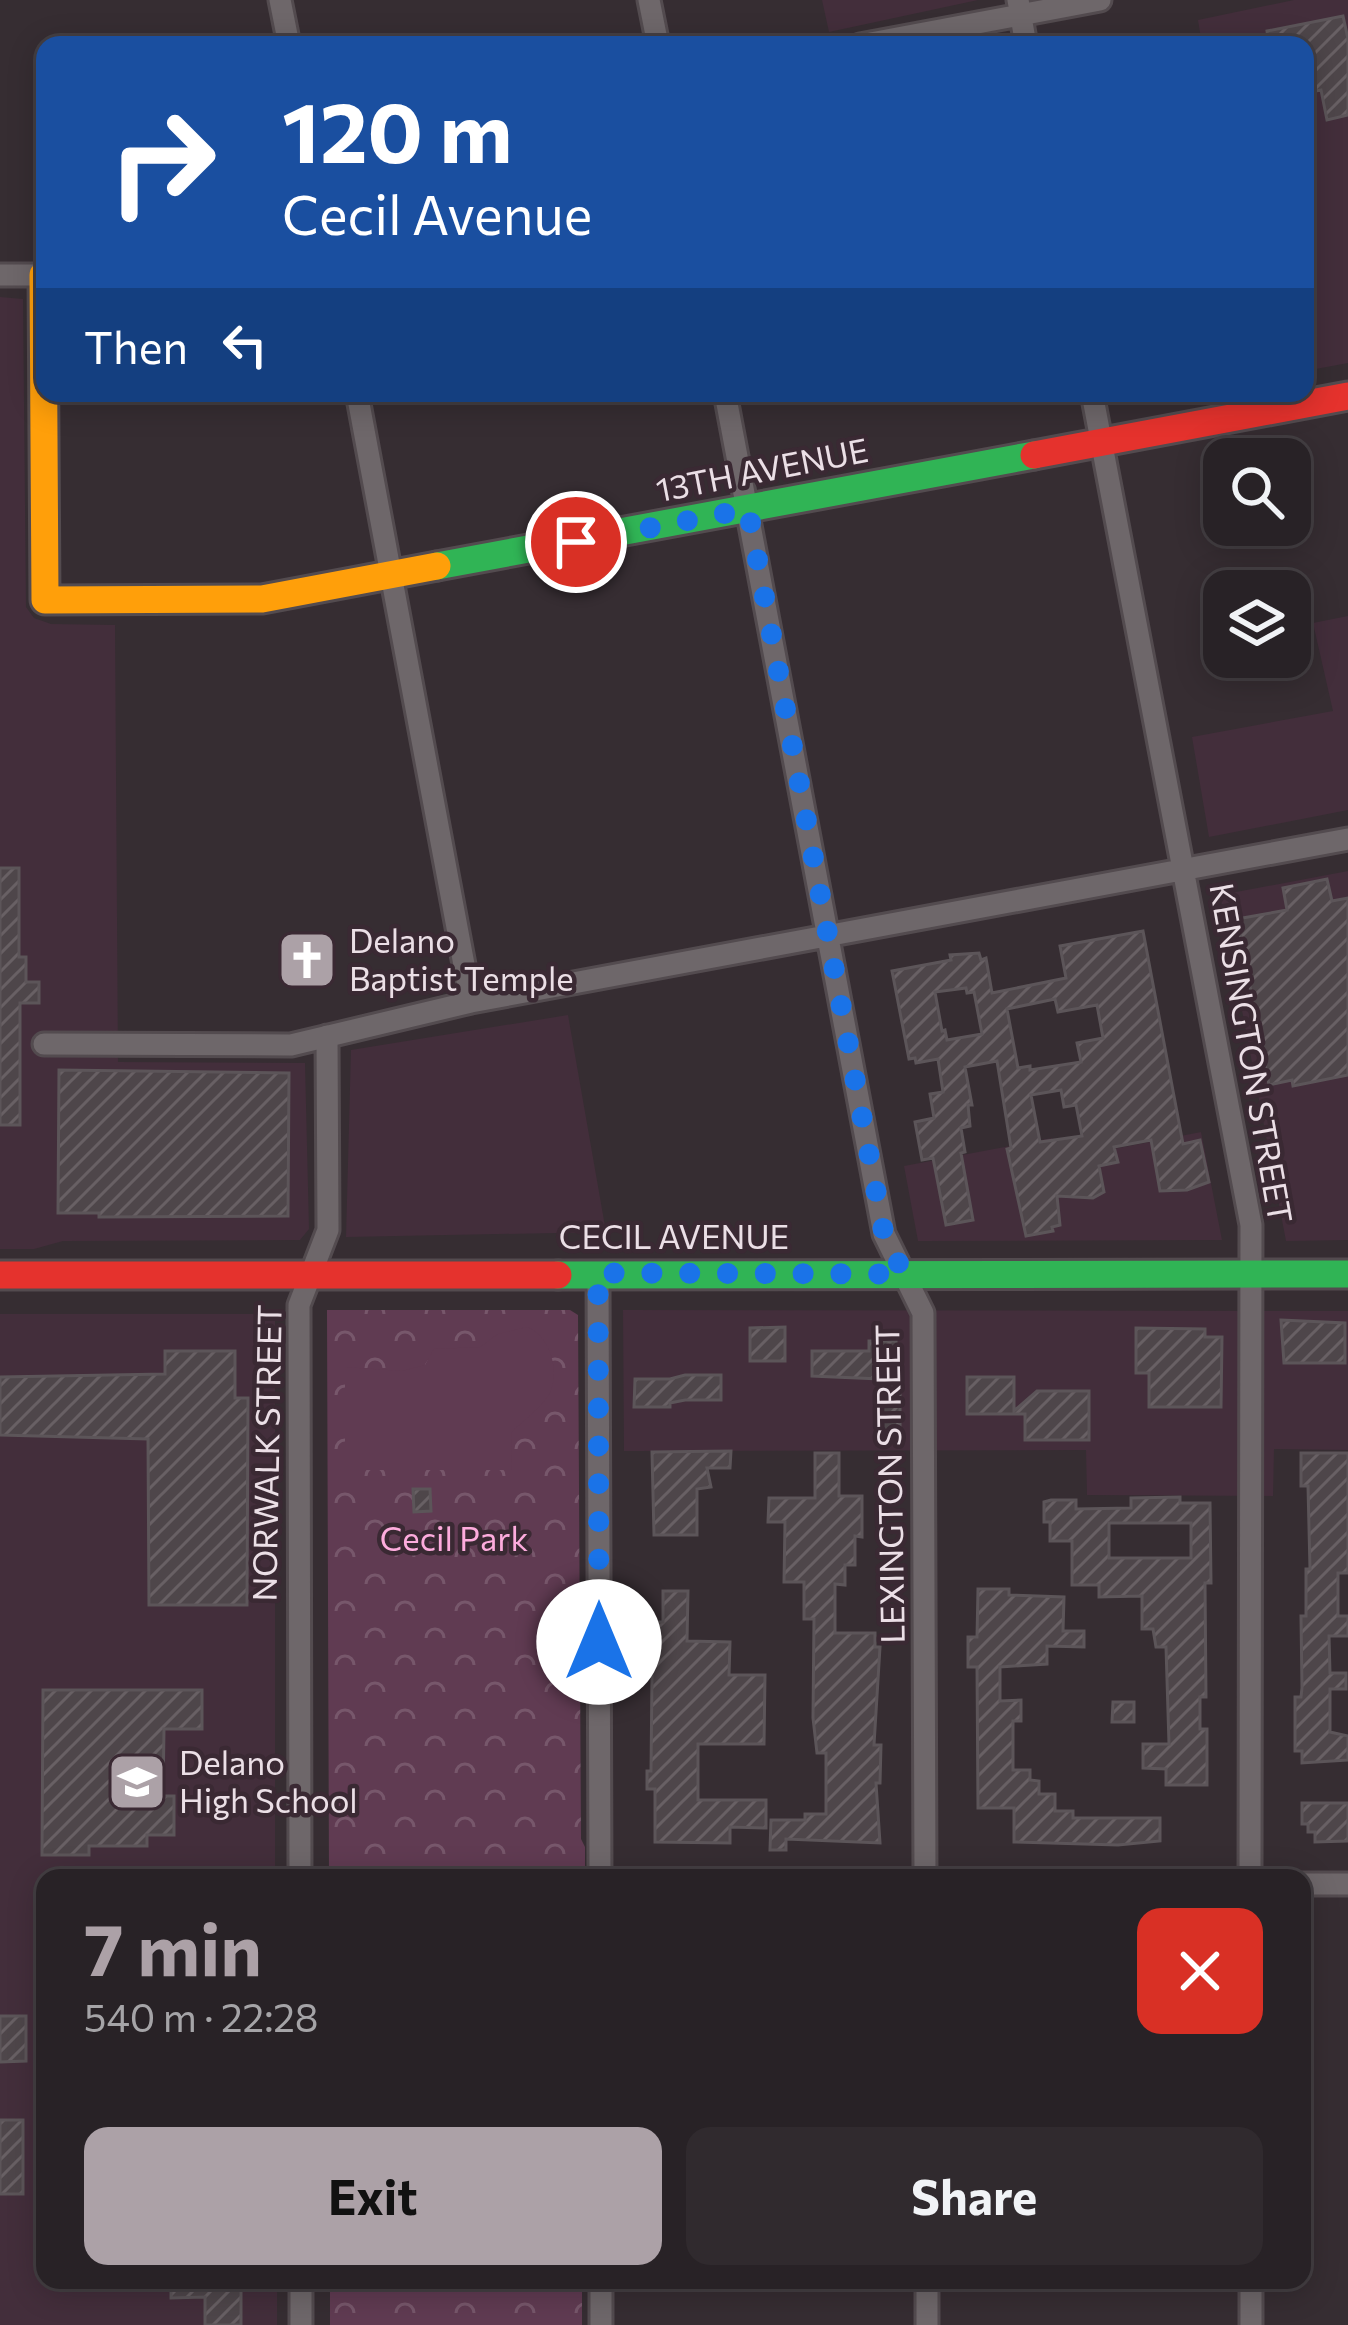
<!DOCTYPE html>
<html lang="en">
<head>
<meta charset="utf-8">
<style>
  body { margin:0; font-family:Commissioner,sans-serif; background:#302a2e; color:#f1f3f6; height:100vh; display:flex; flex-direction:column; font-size:45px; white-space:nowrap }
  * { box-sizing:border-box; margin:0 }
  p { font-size:39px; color:#a5a4a7 }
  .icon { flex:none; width:66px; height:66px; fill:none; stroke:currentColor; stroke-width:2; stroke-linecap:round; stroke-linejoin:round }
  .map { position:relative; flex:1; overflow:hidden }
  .side { position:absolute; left:36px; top:1869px; width:1275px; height:420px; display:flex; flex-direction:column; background:#282226; border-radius:24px; box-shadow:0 6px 30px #0003,0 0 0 3px #443f43 }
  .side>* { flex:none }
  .hud { position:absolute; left:36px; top:36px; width:1278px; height:366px; border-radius:24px; box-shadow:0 6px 30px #0003,0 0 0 3px #443f43; background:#1a4fa0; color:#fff; overflow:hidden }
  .tools { position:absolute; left:1203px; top:438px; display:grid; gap:24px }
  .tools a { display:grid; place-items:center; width:108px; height:108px; border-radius:24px; background:#282226; box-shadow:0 6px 30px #0003,0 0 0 3px #443f43; font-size:60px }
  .pin { position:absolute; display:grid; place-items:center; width:102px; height:102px; color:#fff; margin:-51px; border:6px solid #fff; border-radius:50%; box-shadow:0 3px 12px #0007 }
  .me { position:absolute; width:132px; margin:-66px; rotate:0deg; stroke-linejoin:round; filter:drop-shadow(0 0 9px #0008) }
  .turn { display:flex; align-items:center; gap:42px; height:252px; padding:0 48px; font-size:54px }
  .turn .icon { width:156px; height:156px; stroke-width:2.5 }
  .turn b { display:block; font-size:84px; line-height:102px }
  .then { display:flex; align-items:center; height:114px; padding:0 48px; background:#0003; gap:24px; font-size:45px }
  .round { display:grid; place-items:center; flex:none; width:126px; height:126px; border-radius:24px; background:#302a2e }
  .headline { display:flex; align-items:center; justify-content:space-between; height:204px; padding:0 48px }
  h1 { font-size:72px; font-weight:700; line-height:90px; color:#aca1a7 }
  .primary-button { display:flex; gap:24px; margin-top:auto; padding:24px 48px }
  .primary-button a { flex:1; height:138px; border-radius:24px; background:#aca1a7; color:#111; font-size:48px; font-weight:700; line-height:138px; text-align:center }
  .primary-button a+a { background:#302a2e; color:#f1f3f6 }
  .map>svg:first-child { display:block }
  .built { fill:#432e3b }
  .forest { fill:url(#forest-crowns) }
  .garden { fill:#603b52 }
  .building { fill:url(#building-hatch); stroke:#5c5559; stroke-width:3; fill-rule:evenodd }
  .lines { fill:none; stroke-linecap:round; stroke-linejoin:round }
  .street-casing { stroke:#534b4f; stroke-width:27 }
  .fast-casing { stroke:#534b4f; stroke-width:33 }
  .slow-casing { stroke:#534b4f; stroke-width:33 }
  .jam-casing { stroke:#534b4f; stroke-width:33 }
  .street { stroke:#6e676a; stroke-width:21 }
  .fast { stroke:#30b455; stroke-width:27 }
  .slow { stroke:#ff9f0a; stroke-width:27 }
  .jam { stroke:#e5322d; stroke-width:27 }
  .route { stroke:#1a73e8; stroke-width:21; stroke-dasharray:0 37.8 }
  .labels { text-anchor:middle; stroke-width:9; stroke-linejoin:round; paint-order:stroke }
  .street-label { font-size:33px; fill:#ebdfe6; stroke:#3a2933 }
  .poi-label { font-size:33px; fill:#ebdfe6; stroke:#3a2933; text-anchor:start }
  .park-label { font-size:33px; fill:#fdacdd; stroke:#3a2933 }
</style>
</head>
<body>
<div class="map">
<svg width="1348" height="2325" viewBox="0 0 1348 2325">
  <defs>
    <pattern id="forest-crowns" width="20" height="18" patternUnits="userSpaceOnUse" patternTransform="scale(3)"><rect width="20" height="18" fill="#603b52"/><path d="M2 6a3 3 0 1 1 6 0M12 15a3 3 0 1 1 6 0" fill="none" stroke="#77576b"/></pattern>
    <pattern id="building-hatch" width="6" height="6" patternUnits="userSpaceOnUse" patternTransform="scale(3)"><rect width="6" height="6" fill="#4e464a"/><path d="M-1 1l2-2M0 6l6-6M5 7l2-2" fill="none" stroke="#686064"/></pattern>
  </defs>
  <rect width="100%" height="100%" fill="#362d32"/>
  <path class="built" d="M822,0H978L829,32Z
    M1294,0H1348V363L1305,371V45H1202L1198,20Z
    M0,297L23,299L26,607L34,618L51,624L115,625L118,1062L305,1063L309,1229L300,1240L63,1241L34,1249H0Z
    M1348,616V810L1209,837L1192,737L1333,711L1313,623Z
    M1348,871V1240L1286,1241L1220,895Z
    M568,1015L606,1232L346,1237L351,1050Z
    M1201,1132L1222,1240L918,1241L904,1166L1052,1138L1057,1160Z
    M623,1310L1348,1311V1450L1274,1449L1273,1496L1087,1495L1086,1450L624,1451Z
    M0,1314H275V1878H45V2280H277V2325H0Z"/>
  <path class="forest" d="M327,1310H570L578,1315L581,1839L585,1847V1878H329Z
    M330,2280H582V2325H330Z"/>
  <path class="garden" d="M527,1327C550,1335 562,1374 548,1396C540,1409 523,1420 512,1432L511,1470H345V1367L402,1371L425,1365L434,1349L480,1347L498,1334Z"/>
  <path class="building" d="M1343,16L1348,39V115L1327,120L1321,90L1305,93V45H1269L1267,31Z
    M0,868H19V957H26V982H39V1003H20V1125H0Z
    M1327,879L1332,901L1348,898V1075L1293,1086L1292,1080L1269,1085L1237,919L1287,910L1283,888Z
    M1143,931L1183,1144L1200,1140L1209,1182L1187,1190L1160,1191L1151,1140L1114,1147L1118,1162L1099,1166L1104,1192L1093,1198L1057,1196L1060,1225L1052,1227L1053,1231L1026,1236L1007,1149L1011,1148L997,1061L965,1067L972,1105H968L970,1126L961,1128L965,1152L961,1153L973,1220L946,1225L933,1158L922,1160L915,1122L934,1118L930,1094L943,1092L938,1059L916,1063L915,1058L909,1059L892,971L951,960L950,955L979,953L981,960L986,958L992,993L1066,978L1060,946ZM966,988L967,993L974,992L982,1034L947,1040L945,1030L942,1031L935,992ZM1055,999L1058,1012L1097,1005L1103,1038L1077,1043L1081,1062L1030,1070V1066L1018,1068L1007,1009ZM1061,1090L1064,1107L1076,1105L1082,1136L1040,1142L1031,1095Z
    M59,1070L289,1073L288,1216L99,1217V1213H58Z
    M1281,1320L1345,1323V1363H1284Z
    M785,1327V1361H750V1328Z
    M1136,1328L1205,1329V1337H1222L1221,1407H1149V1373H1136Z
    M869,1341H896V1360H900V1432H881L880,1379L812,1376V1351H869Z
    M165,1351H235V1398H248L247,1605H149L148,1439L0,1435V1377L165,1374Z
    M685,1375H721V1400H685L670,1403V1407H634L635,1379H670Z
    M967,1377H1014V1411L1037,1391H1089V1440H1025V1414H967Z
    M731,1451L730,1468H707L711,1487L697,1489V1535H654L652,1452Z
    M815,1453H839V1496H862V1537L855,1536V1565H845V1585L835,1584V1633H875V1647H880L874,1745H881L880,1783H876L880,1843L786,1839V1850H770L771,1820H805V1814H826V1753H817L813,1718L814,1619H804V1582H784L785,1522H768L769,1498H815Z
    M1301,1453H1348V1573H1338V1616H1348V1636H1329L1330,1673H1346V1689H1330V1732L1348,1736V1760L1302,1763V1751H1295V1697H1301L1302,1688L1301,1616H1306V1569H1310L1308,1486H1301Z
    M413,1489H430L431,1511L414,1512Z
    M1180,1497V1503H1210L1211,1583H1205L1206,1697H1200V1729H1207V1785H1166V1769L1143,1768V1744H1169L1166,1647H1156L1153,1629H1142V1596L1099,1597V1585H1072V1541H1050V1522H1044V1502L1051,1500H1076V1509L1131,1508V1498ZM1109,1523H1191V1558H1109Z
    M978,1589H1009V1595L1064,1597L1063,1631H1084V1647L1047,1646V1664L1000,1667V1701L1021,1700V1721H1013V1770H1030V1780L1039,1781V1794H1055V1811H1073V1818H1160V1841L1118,1845L1014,1842V1808H978L977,1667H968V1637H977Z
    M663,1591H688L687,1641L730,1642L729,1675H765L764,1744H698V1800H766V1828L730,1827V1843L655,1842V1789H647V1771H651L652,1676H645V1655H650L651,1622H663Z
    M43,1690H202V1729H164L163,1796H174V1835H147V1846H89V1855H42Z
    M1113,1702H1134V1722H1112Z
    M1302,1803H1348V1841L1315,1842V1832H1308V1824H1302Z
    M0,2016H26V2061L0,2062Z
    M0,2120H23V2194H0Z
    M171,2280H241V2325H205V2297L171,2298Z"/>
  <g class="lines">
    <defs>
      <path id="street" d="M280,0L289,45
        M649,0L658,45
        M1018,0L1026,45
        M860,45L1100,0
        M0,275H45
        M357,393L471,1002
        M725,393L884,1234L923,1313L925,1878
        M1092,393L1251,1225L1250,1878
        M44,1044L291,1045L471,1002L1348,839
        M598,1273L600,1878
        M300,1878L299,1305L328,1230L327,1036
        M1302,1884H1348
        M301,2280V2325
        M601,2280V2325
        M927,2280V2325
        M1251,2280V2325"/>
      <path id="fast" d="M437,566L1034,455
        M558,1275L1348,1274"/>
      <path id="slow" d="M43,275L45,600L262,599L437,566"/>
      <path id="jam" d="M1034,455L1348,396
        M0,1275H558"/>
    </defs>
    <use href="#street" class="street-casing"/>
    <use href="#fast" class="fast-casing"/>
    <use href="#slow" class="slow-casing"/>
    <use href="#jam" class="jam-casing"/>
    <use href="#street" class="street"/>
    <use href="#fast" class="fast"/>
    <use href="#slow" class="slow"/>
    <use href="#jam" class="jam"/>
  </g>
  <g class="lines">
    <path class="route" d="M576,542L748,509L884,1234L904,1274L598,1273L599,1642"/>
  </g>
  <defs>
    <symbol id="church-square" viewBox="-11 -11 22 22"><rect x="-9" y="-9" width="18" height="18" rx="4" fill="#aca1a7" stroke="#3a2933"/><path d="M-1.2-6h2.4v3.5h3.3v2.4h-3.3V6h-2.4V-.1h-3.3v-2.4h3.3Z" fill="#fff"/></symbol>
    <symbol id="school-square" viewBox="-11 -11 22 22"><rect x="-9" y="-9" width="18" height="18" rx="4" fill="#aca1a7" stroke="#3a2933"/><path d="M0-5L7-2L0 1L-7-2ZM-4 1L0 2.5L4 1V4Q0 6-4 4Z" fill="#fff"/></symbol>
  </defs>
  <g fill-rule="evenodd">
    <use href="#church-square" x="274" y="927" width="66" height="66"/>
    <use href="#school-square" x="104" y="1749" width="66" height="66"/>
  </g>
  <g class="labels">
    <g class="street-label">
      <text transform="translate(762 470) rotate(-11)" y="12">13TH AVENUE</text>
      <text transform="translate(1251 1053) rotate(80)" y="12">KENSINGTON STREET</text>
      <text x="674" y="1249">CECIL AVENUE</text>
      <text transform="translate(267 1453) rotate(-89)" y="12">NORWALK STREET</text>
      <text transform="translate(890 1484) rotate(-91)" y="12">LEXINGTON STREET</text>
    </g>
    <g class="poi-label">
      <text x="349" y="953">Delano<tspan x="349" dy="38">Baptist Temple</tspan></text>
      <text x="179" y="1775">Delano<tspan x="179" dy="38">High School</tspan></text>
    </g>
    <g class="park-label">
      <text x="454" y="1551">Cecil Park</text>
    </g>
  </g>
</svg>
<div class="tools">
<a><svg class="icon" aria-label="search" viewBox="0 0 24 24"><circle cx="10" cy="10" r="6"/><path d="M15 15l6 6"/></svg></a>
<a><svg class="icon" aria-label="layers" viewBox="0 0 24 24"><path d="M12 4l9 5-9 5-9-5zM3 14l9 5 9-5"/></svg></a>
</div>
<div class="pin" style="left:576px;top:542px;background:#d93025"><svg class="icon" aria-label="arrive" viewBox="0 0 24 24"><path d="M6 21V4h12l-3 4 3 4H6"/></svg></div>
<svg class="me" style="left:599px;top:1642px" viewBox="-20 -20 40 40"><circle r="19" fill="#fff"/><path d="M0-13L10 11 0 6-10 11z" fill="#1a73e8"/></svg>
<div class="hud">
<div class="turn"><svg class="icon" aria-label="right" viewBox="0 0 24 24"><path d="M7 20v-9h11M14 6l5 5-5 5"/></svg><div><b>120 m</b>Cecil Avenue</div></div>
<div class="then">Then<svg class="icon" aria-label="left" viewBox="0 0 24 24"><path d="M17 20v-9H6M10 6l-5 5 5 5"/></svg></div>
</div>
<section class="side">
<div class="headline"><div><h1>7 min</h1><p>540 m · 22:28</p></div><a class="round" style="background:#d93025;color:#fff"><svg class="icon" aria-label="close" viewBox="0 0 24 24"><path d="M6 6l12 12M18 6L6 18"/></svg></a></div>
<div class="primary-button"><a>Exit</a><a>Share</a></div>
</section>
</div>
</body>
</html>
